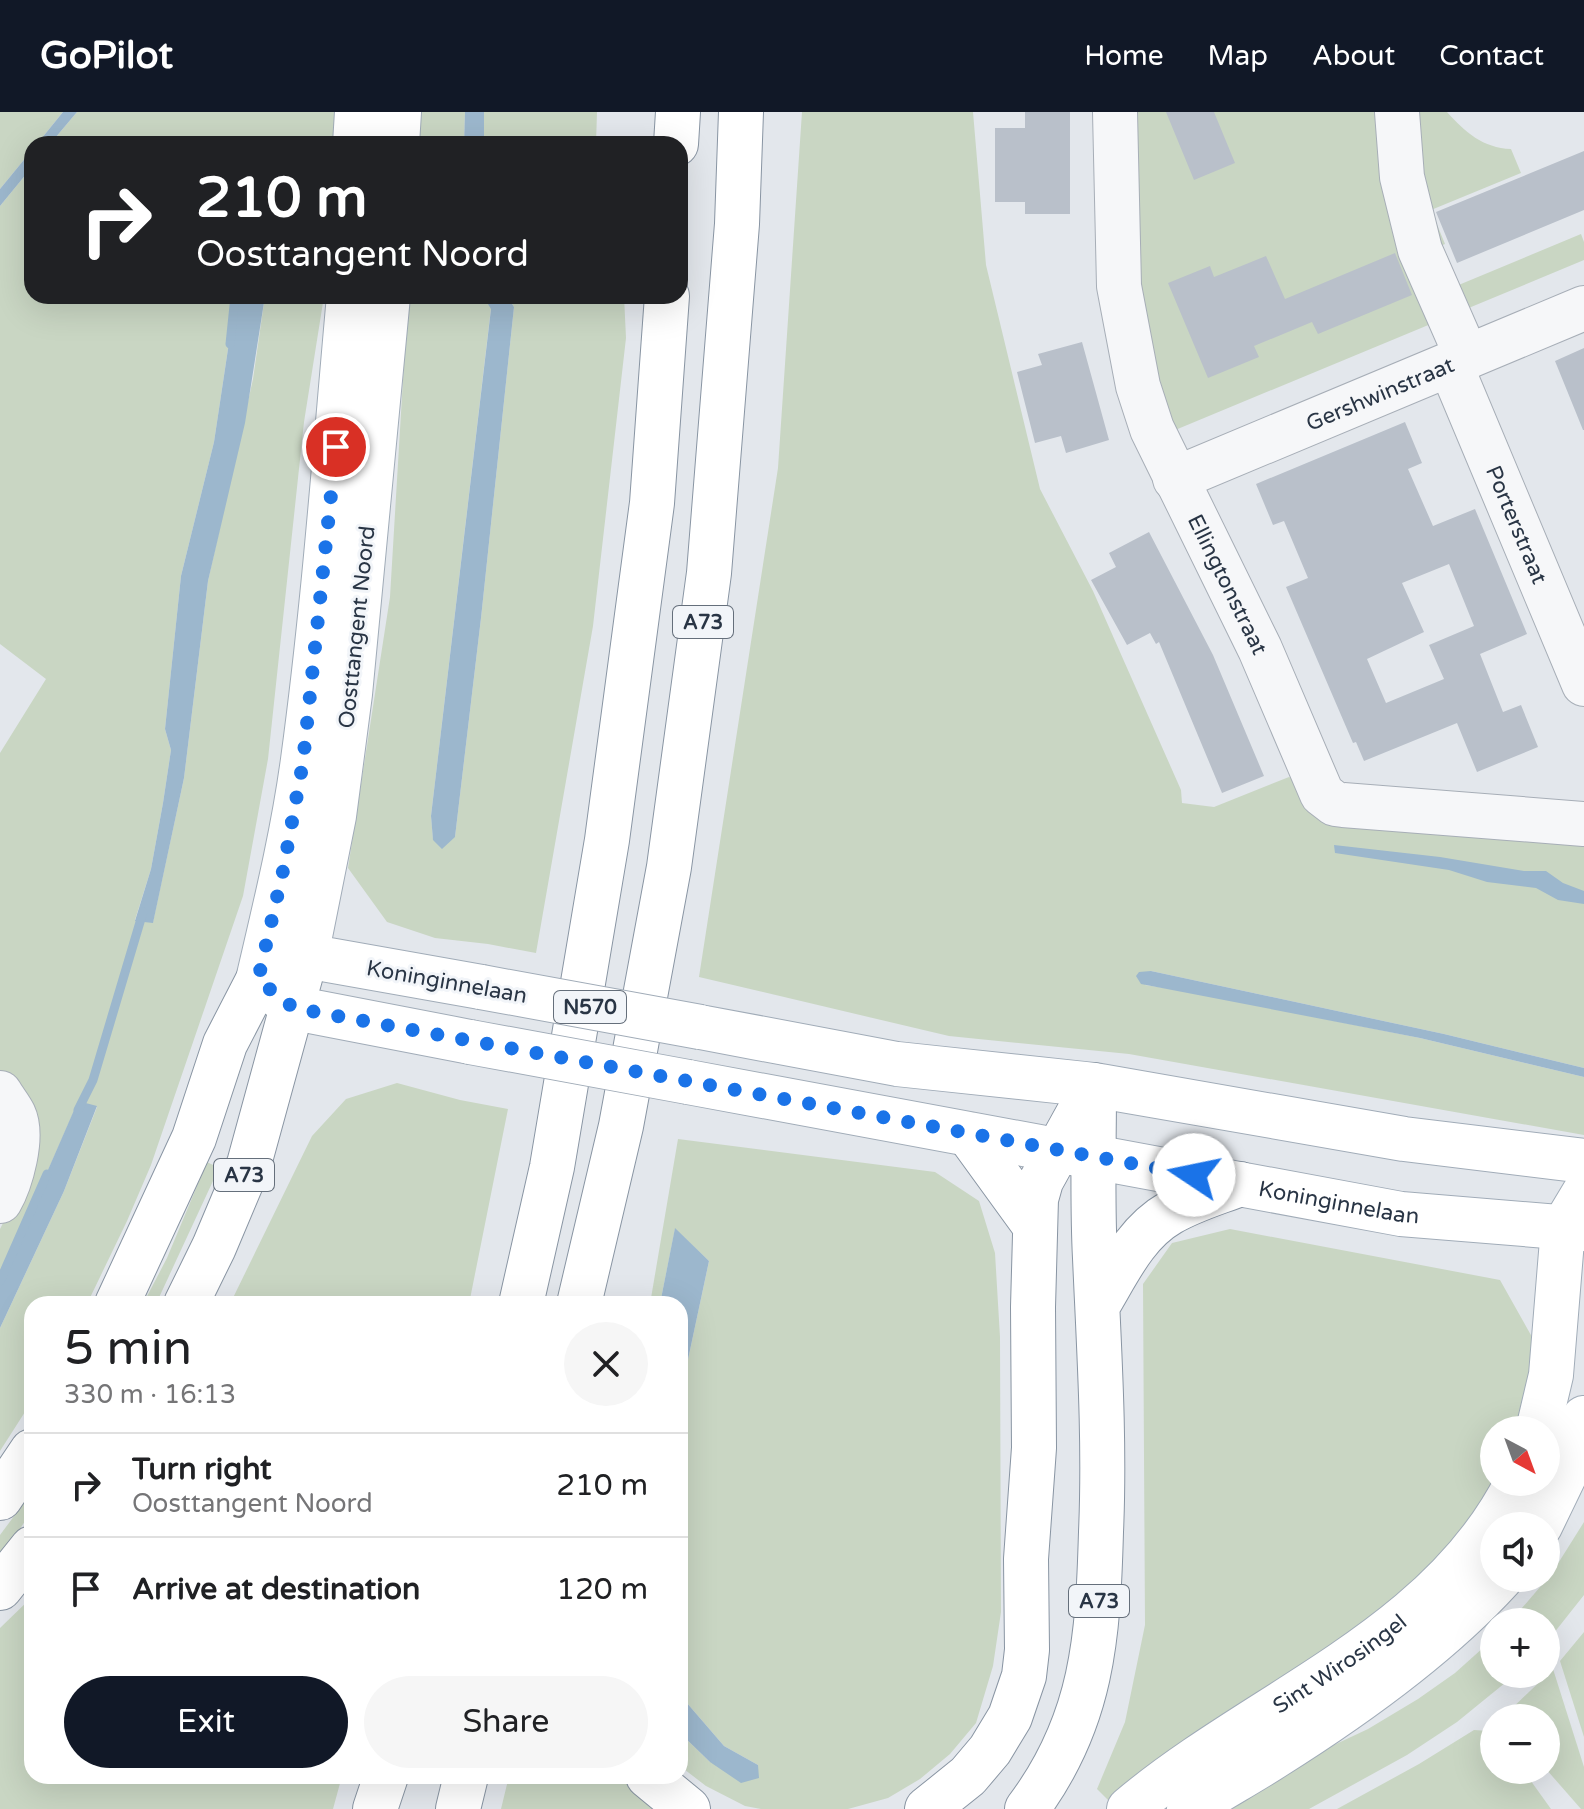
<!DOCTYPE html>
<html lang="en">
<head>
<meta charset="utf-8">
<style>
  body { margin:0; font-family:"Varela Round",sans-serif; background:#f6f6f6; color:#202124; height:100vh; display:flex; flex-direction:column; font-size:30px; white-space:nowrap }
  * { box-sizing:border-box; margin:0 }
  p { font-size:26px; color:#757577 }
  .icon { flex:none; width:44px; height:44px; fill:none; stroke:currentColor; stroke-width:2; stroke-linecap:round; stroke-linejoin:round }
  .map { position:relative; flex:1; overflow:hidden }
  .panel { position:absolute; left:24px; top:1184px; width:664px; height:488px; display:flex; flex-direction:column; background:#fff; border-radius:24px; box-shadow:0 8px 32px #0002 }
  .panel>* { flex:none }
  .hud { position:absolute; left:24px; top:24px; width:664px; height:168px; border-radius:24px; box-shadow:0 8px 32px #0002; background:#202124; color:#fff; overflow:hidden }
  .needle { width:52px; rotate:139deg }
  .buttons { position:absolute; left:1480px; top:1304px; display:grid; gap:16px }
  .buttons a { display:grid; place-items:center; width:80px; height:80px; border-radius:50%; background:#fff; box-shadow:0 8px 32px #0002; font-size:40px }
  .pin { position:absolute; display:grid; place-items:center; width:68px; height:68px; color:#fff; margin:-34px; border:4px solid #fff; border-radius:50%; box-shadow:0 2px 8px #0007 }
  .me { position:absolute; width:88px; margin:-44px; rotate:281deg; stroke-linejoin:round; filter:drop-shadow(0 0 6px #0008) }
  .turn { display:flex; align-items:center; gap:28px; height:168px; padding:0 40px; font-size:36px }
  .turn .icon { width:104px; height:104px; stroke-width:2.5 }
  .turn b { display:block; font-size:56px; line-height:68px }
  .round { display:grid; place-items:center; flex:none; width:84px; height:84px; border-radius:42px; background:#f6f6f6 }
  .headline { display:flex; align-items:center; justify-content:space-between; height:136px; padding:0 40px }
  h1 { font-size:48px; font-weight:600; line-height:60px }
  .cta { display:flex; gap:16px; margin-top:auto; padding:16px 40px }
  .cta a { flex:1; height:92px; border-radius:48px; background:#111827; color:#fff; font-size:32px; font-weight:600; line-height:92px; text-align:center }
  .cta a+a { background:#f6f6f6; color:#202124 }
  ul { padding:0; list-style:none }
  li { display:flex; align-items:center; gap:24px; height:104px; padding:0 40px; border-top:2px solid #e0e0e0 }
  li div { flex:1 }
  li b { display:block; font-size:30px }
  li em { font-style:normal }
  header { display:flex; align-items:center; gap:48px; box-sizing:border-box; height:112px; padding:0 40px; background:#111827; color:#fff }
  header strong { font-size:38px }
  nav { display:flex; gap:44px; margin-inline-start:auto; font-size:28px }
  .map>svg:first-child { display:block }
  .green { fill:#c9d6c3 }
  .water { fill:#9cb7cd }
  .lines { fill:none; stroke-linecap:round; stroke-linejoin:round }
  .stream { stroke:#9cb7cd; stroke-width:9 }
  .building { fill:#b9c0ca; fill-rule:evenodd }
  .minor-casing { stroke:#a7aeb7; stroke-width:46 }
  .major-casing { stroke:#a1acb8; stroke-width:46 }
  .highway-casing { stroke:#8995a3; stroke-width:46 }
  .minor { stroke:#f6f7f9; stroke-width:44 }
  .major { stroke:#fff; stroke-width:44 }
  .highway { stroke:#fff; stroke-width:44 }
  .major-bridge-casing { stroke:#a1acb8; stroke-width:46; stroke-linecap:butt }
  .major-bridge { stroke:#fff; stroke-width:44 }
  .route { stroke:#1a73e8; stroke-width:14; stroke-dasharray:0 25.2 }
  .labels { text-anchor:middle; stroke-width:6; stroke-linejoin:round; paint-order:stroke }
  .shield { fill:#f2f5f9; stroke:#656f7b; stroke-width:2 }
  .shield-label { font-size:20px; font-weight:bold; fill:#293545 }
  .street-label { font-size:22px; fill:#293545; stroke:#f2f5f9 }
</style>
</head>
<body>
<header>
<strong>GoPilot</strong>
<nav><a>Home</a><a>Map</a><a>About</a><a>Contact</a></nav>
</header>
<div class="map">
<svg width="1584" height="1697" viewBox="0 0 1584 1697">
  <rect width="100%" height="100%" fill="#e3e7ec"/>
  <path class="green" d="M0,0H63L37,32H32V38L0,77Z
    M77,0H338L337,32H50Z
    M420,0H465L464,32H418Z
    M484,0H597L596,32H484Z
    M802,0H973L986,153L1040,377L1093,479L1181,678L1182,691L1214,695L1289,665L1305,672L1584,724V956L1444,922L1151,859L1145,873L1185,879L1420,926L1584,965V1023L1129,942L949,924L699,865L778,356Z
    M1126,0H1383L1438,209L1168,321L1143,241Z
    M1405,0H1447C1465,20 1483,36 1511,37L1521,61L1431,98L1445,132L1433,137Z
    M32,55V184H236L214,330L181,464L165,617L171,638L163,691L151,757L135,808L153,810L184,666L208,469L253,267L265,184H324L304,310L268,647L243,784L151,1053L127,1109L87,1192H32V1289L0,1339V1216L64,1079L97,995L78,990L0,1168V1117L16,1085L0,961V641L46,567L0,532V94Z
    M1581,122L1584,130V148L1459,200L1449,177Z
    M408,184H483L491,196L431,704L433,727L455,725L481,506L514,195L507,184H624L626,226L593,514L536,841L488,832L435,826L387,810L348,756L390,485Z
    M397,971L460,988L508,997L469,1192H230L312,1024L346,987Z
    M678,1027L935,1060L979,1089L995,1141L1000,1225L1001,1500L993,1554L976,1611L950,1642L920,1667L888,1686L848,1697H761L745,1694L706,1674L680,1654V1621L710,1650L758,1653L724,1634L680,1583V1285L709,1149L675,1117L660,1192H650Z
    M207,1050L219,1056L156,1192H143L167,1146Z
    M1230,1117L1500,1168L1536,1232L1519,1318H1494V1370L1441,1451L1375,1509L1115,1695L1097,1677L1125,1610L1145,1513L1143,1172L1172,1131Z
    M32,1380V1399L0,1446V1423Z
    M1584,1410V1483L1546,1531V1510H1510L1552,1461Z
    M32,1485V1664H342L333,1697H0V1516Z
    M1584,1520V1625L1560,1549Z
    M1494,1526V1562H1516L1457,1610L1407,1643L1309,1697H1212L1270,1663L1368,1617L1418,1587L1455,1561Z
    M1553,1557L1584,1655V1697H1581L1546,1657V1606H1508L1507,1601Z
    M1474,1618L1489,1619L1494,1623V1658H1523L1551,1697H1337L1419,1652Z
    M509,1664H627L660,1697H501Z"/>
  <path class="water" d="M63,0H77L50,32H37Z
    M465,0H484V32H464Z
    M32,38V55L0,94V77Z
    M236,184H265L245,311L208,469L184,666L153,811L135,809L151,757L163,691L171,638L165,617L181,464L214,330Z
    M483,184H507L514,195L481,506L455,725L442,737L433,728L431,704L491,197Z
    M1334,733L1440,745L1524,759H1546L1563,771L1584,779V792L1558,788L1536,776L1487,770L1449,758L1335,741Z
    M1151,859L1444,922L1584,956V965L1420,926L1141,872L1136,864L1139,860Z
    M78,989L97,994L64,1079L0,1216V1168Z
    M675,1116L709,1149L680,1285V1192H660Z
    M680,1583L724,1634L758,1653L759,1666L741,1671L710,1650L680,1621Z"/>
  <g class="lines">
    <path class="stream" d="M230,232L235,184
      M78,998L93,968L143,800
      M0,1169L47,1062"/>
  </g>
  <path class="building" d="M1025,0H1070V102H1025V90H995V16H1025Z
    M1166,0H1214L1235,51L1194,68Z
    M1584,39V98L1457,151L1436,100Z
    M1395,141L1412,183L1318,222L1312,210L1254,234L1259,245L1208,266L1168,171L1210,154L1214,165L1266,144L1285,187Z
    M1082,230L1109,328L1066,341L1061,324L1035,331L1017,260L1042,253L1038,242Z
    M1584,236V318H1583L1555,249Z
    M1405,310L1422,351L1408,357L1433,414L1475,397L1527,522L1480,542L1503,600L1521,593L1538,635L1477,660L1457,611L1364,649L1356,630L1353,631L1286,475L1308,466L1284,409L1273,413L1256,372ZM1449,452L1474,514L1429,533L1444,567L1386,591L1367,547L1424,520L1402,471Z
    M1149,420L1213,543L1264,664L1222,681L1159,530L1156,532L1150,521L1127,533L1091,468L1116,455L1109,441Z"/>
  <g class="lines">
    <defs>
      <g id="minor">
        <path id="s1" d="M1115,0L1119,174L1138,274L1152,317L1260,537L1322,682L1335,692L1343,693L1584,712"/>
        <path d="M1397,0L1402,65L1420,138L1467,245"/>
        <path id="s2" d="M1450,252L1584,572"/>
        <path id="s3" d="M1175,367L1584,196"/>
        <path d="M0,981C4,988 10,995 14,1003C24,1024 11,1070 0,1089"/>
      </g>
      <g id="major">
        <path d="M355,32L357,0"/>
        <path d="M397,32L399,0"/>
        <path d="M349,184C335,339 324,494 303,648C293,722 275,795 258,868L294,896L470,930"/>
        <path d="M388,184L350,582L334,704L306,844L481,875"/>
        <path d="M700,915L897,952L1094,973L1404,1027L1584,1049"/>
        <path id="s4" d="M688,970L1401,1102L1584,1117"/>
        <path d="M1538,1318L1551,1263L1563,1116L1584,1081"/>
        <path d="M1540,1414L1568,1356L1584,1306"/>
        <path id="s5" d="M1129,1697C1257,1589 1439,1527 1517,1370"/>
        <path d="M1189,1697C1216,1679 1246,1663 1274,1645C1352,1596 1438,1535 1501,1466"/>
      </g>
      <path id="highway" d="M676,32L678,0
        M969,1023L1035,1114
        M117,1192L194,1026L225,932L258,868L306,844
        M186,1192L214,1135L249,1052L306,844
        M521,1192L552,1055L607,728L652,391L667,184
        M579,1192L621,1014L669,755L709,461L737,112L741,0
        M1098,1193C1118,1160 1135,1121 1170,1101C1192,1088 1217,1081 1240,1072
        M0,1386L32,1339
        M0,1476L32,1436
        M648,1664L688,1697
        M375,1697L386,1664
        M458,1697L466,1664
        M927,1697L968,1664L990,1638L1010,1605L1024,1564L1027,1538L1026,1447L1034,1336L1033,1195L1036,1087L1041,1069L1094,973
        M1027,1697C1093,1609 1098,1525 1101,1420C1105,1328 1099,1237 1095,1146C1092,1089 1094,1032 1094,975"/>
    </defs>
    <use href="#minor" class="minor-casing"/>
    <use href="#major" class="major-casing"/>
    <use href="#highway" class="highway-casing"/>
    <use href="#minor" class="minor"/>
    <use href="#major" class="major"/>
    <use href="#highway" class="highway"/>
    <defs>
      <path id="major-bridge" d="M481,875L700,915
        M470,930L688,970"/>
    </defs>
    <use href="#major-bridge" class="major-bridge-casing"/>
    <use href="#major-bridge" class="major-bridge"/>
  </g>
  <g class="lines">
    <path class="route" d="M336,335L303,650L283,759L258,868L294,896L1194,1063"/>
  </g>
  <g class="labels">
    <g class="shield">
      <rect x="673" y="494" width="60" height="32" rx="6"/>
      <rect x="554" y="879" width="72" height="32" rx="6"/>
      <rect x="214" y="1047" width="60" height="32" rx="6"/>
      <rect x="1069" y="1473" width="60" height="32" rx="6"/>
    </g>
    <g class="shield-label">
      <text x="703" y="517">A73</text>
      <text x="590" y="902">N570</text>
      <text x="244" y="1070">A73</text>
      <text x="1099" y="1496">A73</text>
    </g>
    <g class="street-label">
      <text dy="8" stroke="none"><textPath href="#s3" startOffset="222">Gershwinstraat</textPath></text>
      <text dy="8" stroke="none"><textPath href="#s2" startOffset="174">Porterstraat</textPath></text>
      <text dy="8" stroke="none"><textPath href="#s1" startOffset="494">Ellingtonstraat</textPath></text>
      <text transform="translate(356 515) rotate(-84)" y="8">Oosttangent Noord</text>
      <text transform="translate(447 869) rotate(10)" y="8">Koninginnelaan</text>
      <text dy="8" stroke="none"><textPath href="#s4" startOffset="662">Koninginnelaan</textPath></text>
      <text dy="8" stroke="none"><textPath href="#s5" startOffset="256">Sint Wirosingel</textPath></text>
    </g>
  </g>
</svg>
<div class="buttons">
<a><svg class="needle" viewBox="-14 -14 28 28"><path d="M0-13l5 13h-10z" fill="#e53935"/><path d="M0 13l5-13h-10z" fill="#757577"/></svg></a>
<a><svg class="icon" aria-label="sound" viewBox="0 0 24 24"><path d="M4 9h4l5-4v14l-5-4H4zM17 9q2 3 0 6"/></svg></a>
<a>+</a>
<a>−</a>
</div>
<div class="pin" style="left:336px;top:335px;background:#d93025"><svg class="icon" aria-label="arrive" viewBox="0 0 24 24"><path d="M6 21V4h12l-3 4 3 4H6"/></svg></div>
<svg class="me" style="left:1194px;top:1063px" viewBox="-20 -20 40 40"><circle r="19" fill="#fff"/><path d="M0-13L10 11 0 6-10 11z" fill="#1a73e8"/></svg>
<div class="hud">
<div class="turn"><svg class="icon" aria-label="right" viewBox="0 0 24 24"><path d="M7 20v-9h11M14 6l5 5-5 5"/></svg><div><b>210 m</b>Oosttangent Noord</div></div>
</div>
<section class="panel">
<div class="headline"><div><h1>5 min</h1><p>330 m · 16:13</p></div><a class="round"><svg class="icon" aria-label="close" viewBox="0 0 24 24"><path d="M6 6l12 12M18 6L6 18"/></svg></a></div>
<ul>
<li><svg class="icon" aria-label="right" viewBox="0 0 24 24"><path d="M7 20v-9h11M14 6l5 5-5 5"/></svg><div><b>Turn right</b><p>Oosttangent Noord</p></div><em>210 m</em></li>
<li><svg class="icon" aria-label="arrive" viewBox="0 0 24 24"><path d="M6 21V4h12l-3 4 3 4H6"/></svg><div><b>Arrive at destination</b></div><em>120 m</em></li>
</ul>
<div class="cta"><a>Exit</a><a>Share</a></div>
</section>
</div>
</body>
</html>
